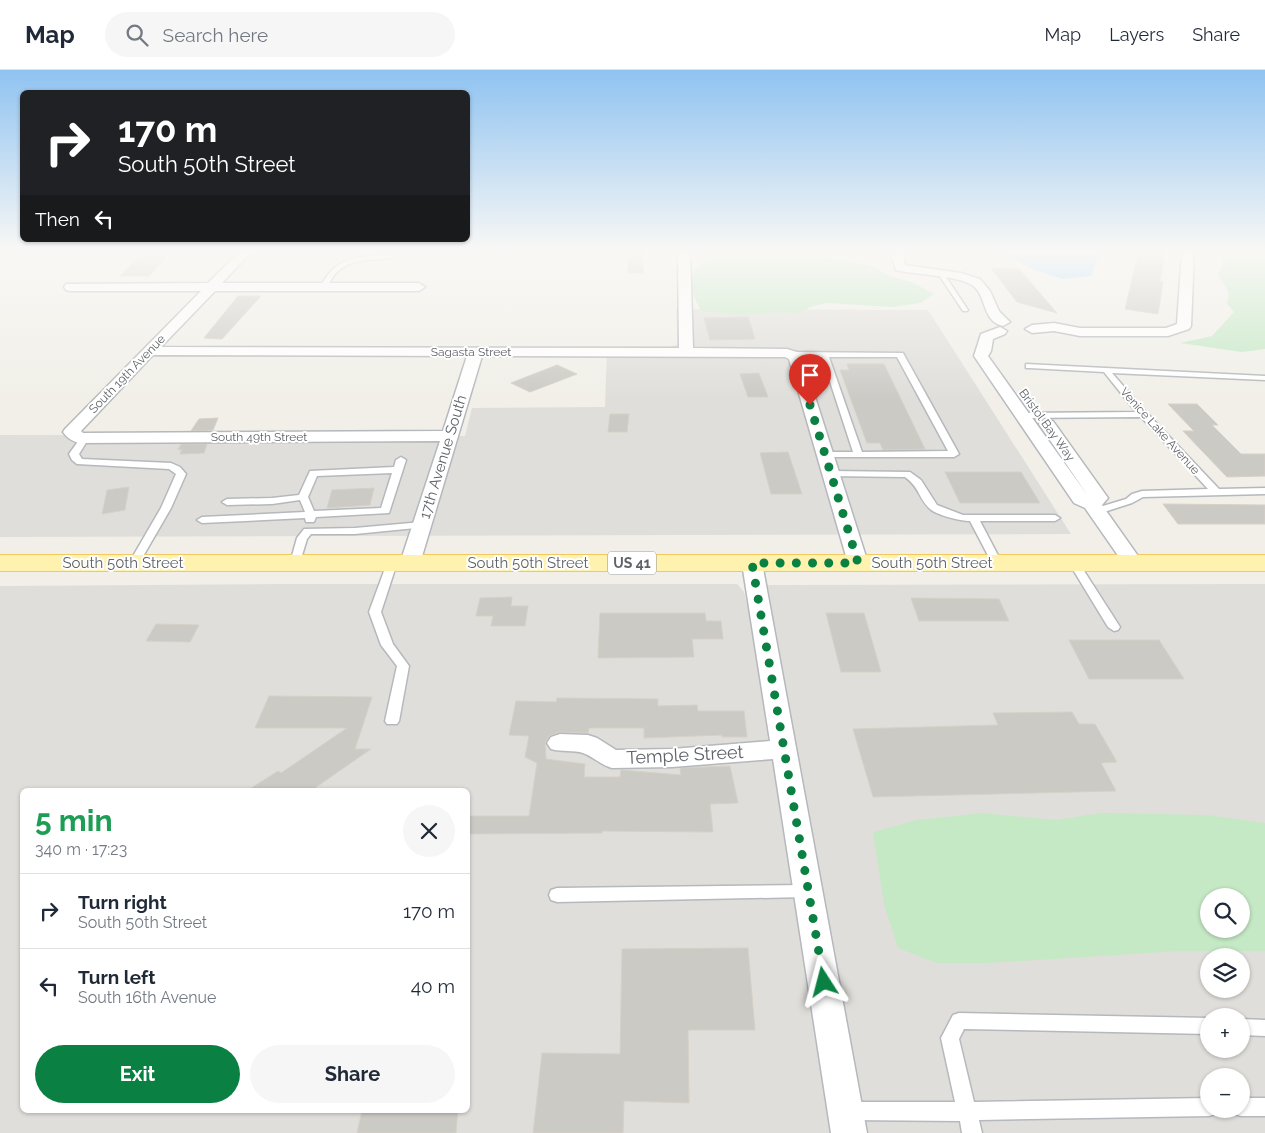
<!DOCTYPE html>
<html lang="en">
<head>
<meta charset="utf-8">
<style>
  body { margin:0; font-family:Raleway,sans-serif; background:#f6f6f7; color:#1f2937; height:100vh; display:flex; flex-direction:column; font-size:19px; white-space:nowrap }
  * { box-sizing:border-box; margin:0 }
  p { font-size:16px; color:#747a83 }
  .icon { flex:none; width:28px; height:28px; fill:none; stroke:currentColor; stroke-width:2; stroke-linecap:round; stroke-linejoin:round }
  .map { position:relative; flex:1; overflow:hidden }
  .details { position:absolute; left:20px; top:718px; width:450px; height:325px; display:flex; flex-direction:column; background:#fff; border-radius:8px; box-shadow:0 1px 4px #0004 }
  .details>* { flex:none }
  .banner { position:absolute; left:20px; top:20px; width:450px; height:152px; border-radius:8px; box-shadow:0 1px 4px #0004; background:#202124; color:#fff; overflow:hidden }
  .buttons { position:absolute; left:1200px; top:818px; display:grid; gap:10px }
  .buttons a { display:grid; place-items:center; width:50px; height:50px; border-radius:50%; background:#fff; box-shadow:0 1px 4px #0004; font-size:25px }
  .pin { position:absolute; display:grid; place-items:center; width:42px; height:42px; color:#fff; margin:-51px -21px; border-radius:50% 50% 50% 0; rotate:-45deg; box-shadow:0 0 5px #0007 }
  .pin .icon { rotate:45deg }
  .me { position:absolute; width:55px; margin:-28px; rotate:351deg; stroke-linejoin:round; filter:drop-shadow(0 0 4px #0008) }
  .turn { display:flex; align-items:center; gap:18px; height:105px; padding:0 15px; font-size:22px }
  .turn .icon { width:65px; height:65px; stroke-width:2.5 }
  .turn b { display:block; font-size:35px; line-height:42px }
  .then { display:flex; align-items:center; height:48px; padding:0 15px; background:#0003; gap:10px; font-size:19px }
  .round { display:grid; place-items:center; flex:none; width:52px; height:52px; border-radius:26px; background:#f6f6f7 }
  .headline { display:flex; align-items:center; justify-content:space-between; height:85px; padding:0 15px }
  h1 { font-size:30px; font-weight:700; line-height:38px; color:#1e9e55 }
  .primary-button { display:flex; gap:10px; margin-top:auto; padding:10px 15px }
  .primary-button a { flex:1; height:58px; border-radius:30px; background:#0b8043; color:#fff; font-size:20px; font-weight:700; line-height:58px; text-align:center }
  .primary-button a+a { background:#f6f6f7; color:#1f2937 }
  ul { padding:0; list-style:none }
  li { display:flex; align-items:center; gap:15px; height:75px; padding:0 15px; border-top:1px solid #e0e1e3 }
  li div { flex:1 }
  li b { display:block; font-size:19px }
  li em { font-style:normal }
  header { display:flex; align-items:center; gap:30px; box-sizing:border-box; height:70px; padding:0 25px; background:#fff; border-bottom:1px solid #e0e1e3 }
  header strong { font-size:24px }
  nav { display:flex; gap:28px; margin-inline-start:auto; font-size:18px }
  .search { width:350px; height:45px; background:#f6f6f7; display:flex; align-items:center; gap:12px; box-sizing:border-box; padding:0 18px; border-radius:28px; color:#747a83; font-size:19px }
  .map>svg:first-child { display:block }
  .industrial { fill:#e0deda; fill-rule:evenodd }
  .green { fill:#c5e8c5; fill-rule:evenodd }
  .water { fill:#aadaff }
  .building { fill:#cccac5; stroke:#d6d1c6 }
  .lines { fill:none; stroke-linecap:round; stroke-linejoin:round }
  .lane-casing { stroke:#b5b8bc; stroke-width:3 }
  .street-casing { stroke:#b5b8bc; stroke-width:3 }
  .primary-casing { stroke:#f2c960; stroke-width:2 }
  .lane { fill:#fff; fill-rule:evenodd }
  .street { fill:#fff; fill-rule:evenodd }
  .primary { fill:#fff2af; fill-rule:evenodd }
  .route { stroke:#0b8043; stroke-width:9; stroke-dasharray:0 16.2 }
  .labels { text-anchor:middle; stroke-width:4; stroke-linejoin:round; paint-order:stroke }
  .far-street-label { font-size:12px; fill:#5f6368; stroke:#fff }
  .shield { fill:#fff; stroke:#8f9295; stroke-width:1 }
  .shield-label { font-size:14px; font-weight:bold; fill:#5f6368 }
  .street-label { font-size:15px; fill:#5f6368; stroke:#fff }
  .near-street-label { font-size:18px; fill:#5f6368; stroke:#fff }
</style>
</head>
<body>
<header>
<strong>Map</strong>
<div class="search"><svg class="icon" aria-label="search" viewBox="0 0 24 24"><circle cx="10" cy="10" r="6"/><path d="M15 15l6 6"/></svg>Search here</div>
<nav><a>Map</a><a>Layers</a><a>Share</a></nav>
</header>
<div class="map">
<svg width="1265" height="1063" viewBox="0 0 1265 1063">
  <rect width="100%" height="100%" fill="#f1efe8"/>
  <path class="industrial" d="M676,239L928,240L1071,464L0,467V365L465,366L472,338L605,337L607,279L670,277L678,274Z
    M278,514H737L744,522L779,662L843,1063H0V516ZM22,720H468V1040H22Z
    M1265,514V1063H858L766,515ZM1209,826H1241V859H1209ZM1209,886H1241V919H1209ZM1209,946H1241V979H1209ZM1209,1006H1241V1039H1209Z"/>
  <path class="green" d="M766,181H811L815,185L870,195L889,206L912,212L934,224L920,233L893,237L826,233L811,237L799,243L773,242L744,245L701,241L693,225L691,205L712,183H726L738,186Z
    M1222,181H1265V279L1242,282L1180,273L1212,266L1234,242L1227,234L1229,223L1218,204L1222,196Z
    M982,743L1055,750L1101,743L1207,745L1265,753V881H1179L986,893H937L898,878L884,834L873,762L917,750ZM1209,826H1241V859H1209Z"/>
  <path class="water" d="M1001,181H1100L1091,206L1063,209L1034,200Z"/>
  <path class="building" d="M144,181H172L149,206H120Z
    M628,181H643V203H628Z
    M1139,181H1165L1160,211L1163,212L1158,244L1125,239Z
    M991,198L1019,199L1057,243L1017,232Z
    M238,226H261L222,269L204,268Z
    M748,247L755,269L710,270L704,248Z
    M847,294H884L925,379L883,380L880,373H867L840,300H849Z
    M557,295L577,304L530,322L511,313Z
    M759,303L768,327H748L740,304Z
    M1168,334H1197L1218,355H1212L1241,384H1265V406L1227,407L1183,361H1194Z
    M610,344H629L627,362H608Z
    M218,348L213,360L191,361L199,349Z
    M181,374H207L204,383L180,384L182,379L178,380Z
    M788,382L802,424H771L760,383Z
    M945,402H1021L1040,433H960Z
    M129,417L125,440L102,444L107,420Z
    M374,418L370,435L327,438L332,420Z
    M1163,434L1265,435V454H1178Z
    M512,527L511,536H528L525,556H491L493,546H476L480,528Z
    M911,528L999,529L1009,551H919Z
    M600,543H705L706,551H721L723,569H692L694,587L598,588Z
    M826,543H864L881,602H841Z
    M156,554L199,555L190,572L146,571Z
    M1069,570H1159L1184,609H1089Z
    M269,626L372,627L355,679H371L312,720H248L278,701L281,703L347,658H255Z
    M557,628L658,629V636L697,635L698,641H744L747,667H722V665L644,668V658H589L588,663L559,662L550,665L545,672L546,689L585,694L584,707H620L621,700L681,705L680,698L730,696L738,733L710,734L713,762L602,761V763L468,764V746H529L537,693L525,687L529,666L509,665L516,631L556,632Z
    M1072,642L1079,654H1095L1117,692L1101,693L1116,721L873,727L853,659L998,655L993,643Z
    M748,878L755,960H688L689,1033L624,1031L623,1063H533L542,983L620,984L622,879Z
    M362,1040H458L456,1063H357Z"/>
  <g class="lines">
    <defs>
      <path id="lane" d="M393,184L396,186L395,187C376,191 352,187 337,202C332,207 330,214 324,218L319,217C324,212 326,206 331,201C346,185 373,186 393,184Z
        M940,204H944L968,240L967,241H963L939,205Z
        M789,282L903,283L959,384L954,387H822L820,385L825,382H853L822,287L792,286L788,284ZM829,287H897L948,381L862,382Z
        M1026,294L1265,306V310L1112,303L1146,342L1219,419L1265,418V424L1143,427L1132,433L1101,443H1093L1092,441L1093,439L1126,429L1132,424L1142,421L1208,419L1141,347L1020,348L1019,346L1023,343L1136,342L1104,302L1029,298H1026Z
        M85,365L89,368L79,384L82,389L171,393L180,397L186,404L171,438L138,495L134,496L129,493L161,438L176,404L169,399L77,394L72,390L69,384L82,366Z
        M401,387L406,390L389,443L316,447L314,452H306L305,448L202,453L197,450L202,447L305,442L300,430L272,434L227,435L222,432L227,429L272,428L299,425L310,401L394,397L396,390ZM392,403L381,438L314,441L308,427L317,406Z
        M831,401L910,402L921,410L937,435L963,445H1055L1060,448L1055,451H980L1002,493L997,496L992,493L970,451C961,451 935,445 929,438C918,427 920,418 905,407L828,406L826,404Z
        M422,452L426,453L427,455L426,457L355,464H311L307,469L299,495L295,496L290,493L297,468L304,459L355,458Z
        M392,490L397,493L381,542L393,574L409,596L399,651L397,654H387L385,651L397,596L381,575L369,542L387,493Z
        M1074,490L1079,493L1120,557L1118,560L1114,561L1108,557L1069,493Z
        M807,815L812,816L815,821L812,826L807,827L557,832L551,830L549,825L551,820L557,818Z
        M959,943L1209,948V964L964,959L959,969L974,1032L1209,1028V1039H1218L1216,1044L1209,1046L979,1050L982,1063H962L960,1051L849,1050L842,1048L840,1041L842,1034L849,1032H955L941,968L953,945Z
        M1241,949L1265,950V966L1241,965Z
        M1241,1028H1265V1046H1241L1234,1044L1232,1039H1241Z"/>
      <path id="street" d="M240,181H252L222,213H419L425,217L419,221H215L161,277L679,278L678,181H690L693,278L787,279L800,283L802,286L868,493L865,497L858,499L851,497L848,493L789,289L785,287L482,286L420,493L417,497L410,499L403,497L400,493L440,371L79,373C72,371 67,368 63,362L65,359L201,221H70L66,220L64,217L66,214L208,213ZM153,285L467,286L443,361L83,363L81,361Z
        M890,181H902L905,195L961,203L980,209L990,221L999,241L1010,252L1003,256C981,251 987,224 972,215C956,205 916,205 896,200Z
        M1182,181H1194L1191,256L1189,259L1168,266H1080L1054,261L1032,263L1025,259L1032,255L1054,253L1080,258H1166L1177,254Z
        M1000,257L1007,261L1005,264L993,269L991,281L988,286L1088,426L1039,354L1041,351H1053L1108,428L1102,435L1143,493L1140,497L1133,499L1126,497L1085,438L1074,433L974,286L981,264Z
        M752,487L759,489L762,493L867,1063H831L773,689L672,697L612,698C601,695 594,687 583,683C574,680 561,682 551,679L547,673L551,667L560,664L588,665L597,668L616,680L672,679L770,671L742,493L745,489Z"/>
      <path id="primary" d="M0,485H1265V501H0Z"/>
    </defs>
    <use href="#lane" class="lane-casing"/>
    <use href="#street" class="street-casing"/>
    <use href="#primary" class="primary-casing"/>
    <use href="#lane" class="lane"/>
    <use href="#street" class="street"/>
    <use href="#primary" class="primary"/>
  </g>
  <linearGradient id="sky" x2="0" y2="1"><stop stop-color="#8fc3f1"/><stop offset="0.55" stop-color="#f9f8f5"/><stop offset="1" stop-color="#f9f8f5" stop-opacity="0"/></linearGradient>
  <rect width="1265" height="330" fill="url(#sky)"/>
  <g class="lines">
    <path class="route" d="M810,335L858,493H752L824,912"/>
  </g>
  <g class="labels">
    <g class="far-street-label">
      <text x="471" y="286">Sagasta Street</text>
      <text transform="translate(127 304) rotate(-46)" y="4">South 19th Avenue</text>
      <text transform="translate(1047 355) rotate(54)" y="4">Bristol Bay Way</text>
      <text transform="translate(1160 361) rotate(48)" y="4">Venice Lake Avenue</text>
      <text x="259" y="371">South 49th Street</text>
    </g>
    <rect class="shield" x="608" y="481.5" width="48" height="23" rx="4"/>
    <g class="shield-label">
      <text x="632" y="498">US 41</text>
    </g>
    <g class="street-label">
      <text transform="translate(443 387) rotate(-73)" y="5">17th Avenue South</text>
      <text x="123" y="498">South 50th Street</text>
      <text x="528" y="498">South 50th Street</text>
      <text x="932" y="498">South 50th Street</text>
    </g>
    <g class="near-street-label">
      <text transform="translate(685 685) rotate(-3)" y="6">Temple Street</text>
    </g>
  </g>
</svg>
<div class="buttons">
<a><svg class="icon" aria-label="search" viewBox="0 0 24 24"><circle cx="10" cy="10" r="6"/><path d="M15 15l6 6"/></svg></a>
<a><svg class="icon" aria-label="layers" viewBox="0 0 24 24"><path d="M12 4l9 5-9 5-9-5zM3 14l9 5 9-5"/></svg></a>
<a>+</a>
<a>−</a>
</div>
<div class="pin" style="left:810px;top:335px;background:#d93025"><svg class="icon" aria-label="arrive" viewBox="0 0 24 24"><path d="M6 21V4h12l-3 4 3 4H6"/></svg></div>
<svg class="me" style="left:824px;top:912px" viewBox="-20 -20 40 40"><path d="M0-17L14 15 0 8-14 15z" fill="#0b8043" stroke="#fff" stroke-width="4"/></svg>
<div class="banner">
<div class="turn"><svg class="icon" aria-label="right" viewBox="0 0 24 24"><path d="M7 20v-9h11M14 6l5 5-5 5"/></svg><div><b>170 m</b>South 50th Street</div></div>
<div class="then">Then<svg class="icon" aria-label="left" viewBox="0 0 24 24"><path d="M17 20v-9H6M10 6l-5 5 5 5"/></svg></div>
</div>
<section class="details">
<div class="headline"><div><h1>5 min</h1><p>340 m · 17:23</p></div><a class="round"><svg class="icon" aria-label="close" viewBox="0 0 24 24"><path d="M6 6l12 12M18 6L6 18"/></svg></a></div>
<ul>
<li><svg class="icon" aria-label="right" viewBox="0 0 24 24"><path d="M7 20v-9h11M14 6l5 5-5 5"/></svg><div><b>Turn right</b><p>South 50th Street</p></div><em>170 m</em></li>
<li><svg class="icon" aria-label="left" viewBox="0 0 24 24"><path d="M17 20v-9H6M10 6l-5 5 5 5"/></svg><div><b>Turn left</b><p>South 16th Avenue</p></div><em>40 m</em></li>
</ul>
<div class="primary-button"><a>Exit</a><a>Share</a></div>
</section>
</div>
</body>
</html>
